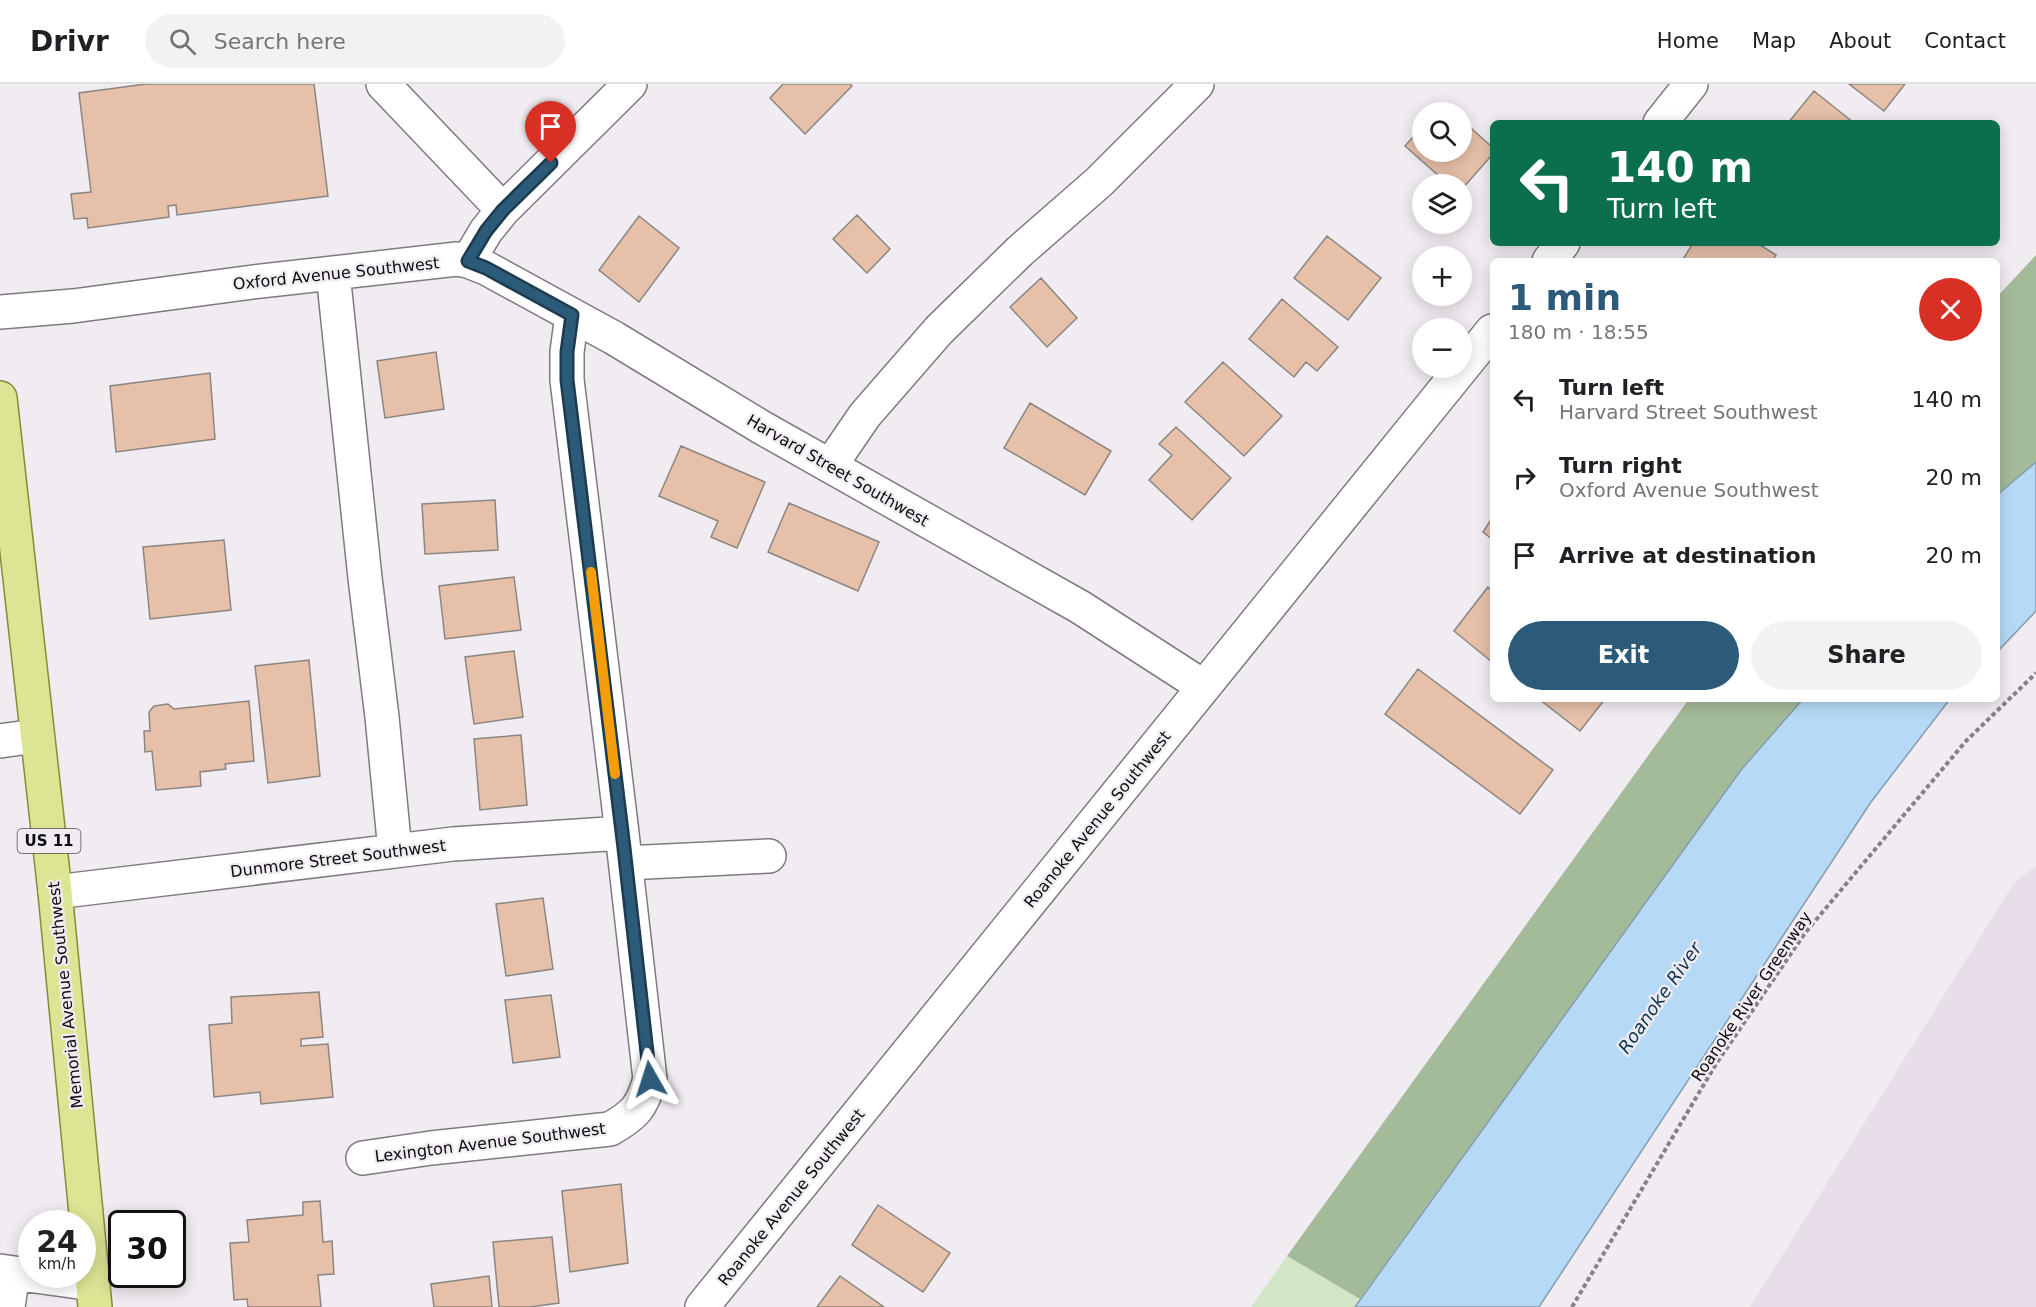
<!DOCTYPE html>
<html lang="en">
<head>
<meta charset="utf-8">
<style>
  body { margin:0; font-family:"DejaVu Sans",sans-serif; background:#f2f2f2; color:#202124; height:100vh; display:flex; flex-direction:column; font-size:22px; white-space:nowrap }
  * { box-sizing:border-box; margin:0 }
  p { font-size:20px; color:#757577 }
  .icon { flex:none; width:33px; height:33px; fill:none; stroke:currentColor; stroke-width:2; stroke-linecap:round; stroke-linejoin:round }
  .map { position:relative; flex:1; overflow:hidden }
  .sheet { position:absolute; left:1490px; top:174px; width:510px; height:444px; display:flex; flex-direction:column; background:#fff; border-radius:9px; box-shadow:0 3px 15px #0003 }
  .sheet>* { flex:none }
  .guide { position:absolute; left:1490px; top:36px; width:510px; height:126px; border-radius:9px; box-shadow:0 3px 15px #0003; background:#0b6e4f; color:#fff; overflow:hidden }
  .tools { position:absolute; left:1412px; top:18px; display:grid; gap:12px }
  .tools a { display:grid; place-items:center; width:60px; height:60px; border-radius:50%; background:#fff; box-shadow:0 3px 15px #0003; font-size:30px }
  .speed { position:absolute; left:18px; top:1126px; display:flex; gap:12px; font-size:30px; font-weight:700; text-align:center }
  .speed>* { display:grid; place-content:center; width:78px; height:78px; border-radius:50%; background:#fff; box-shadow:0 3px 15px #0003; line-height:1 }
  .speed small { font-size:15px; font-weight:400 }
  .speed .limit { border:3px solid #111; border-radius:9px; background:#fff; color:#111 }
  .pin { position:absolute; display:grid; place-items:center; width:51px; height:51px; color:#fff; margin:-62px -26px; border-radius:50% 50% 50% 0; rotate:-45deg; box-shadow:0 0 6px #0007 }
  .pin .icon { rotate:45deg }
  .me { position:absolute; width:66px; margin:-33px; rotate:354deg; stroke-linejoin:round; filter:drop-shadow(0 0 4px #0008) }
  .turn { display:flex; align-items:center; gap:21px; height:126px; padding:0 18px; font-size:27px }
  .turn .icon { width:78px; height:78px; stroke-width:2.5 }
  .turn b { display:block; font-size:42px; line-height:51px }
  .round { display:grid; place-items:center; flex:none; width:63px; height:63px; border-radius:32px; background:#f2f2f2 }
  .summary { display:flex; align-items:center; justify-content:space-between; height:102px; padding:0 18px }
  h1 { font-size:36px; font-weight:700; line-height:45px; color:#2c5b7a }
  .button { display:flex; gap:12px; margin-top:auto; padding:12px 18px }
  .button a { flex:1; height:69px; border-radius:36px; background:#2c5b7a; color:#fff; font-size:24px; font-weight:700; line-height:69px; text-align:center }
  .button a+a { background:#f2f2f2; color:#202124 }
  ul { padding:0; list-style:none }
  li { display:flex; align-items:center; gap:18px; height:78px; padding:0 18px }
  li div { flex:1 }
  li b { display:block; font-size:22px }
  li em { font-style:normal }
  header { display:flex; align-items:center; gap:36px; box-sizing:border-box; height:84px; padding:0 30px; background:#fff; border-bottom:2px solid #e0e0e0 }
  header strong { font-size:28px }
  nav { display:flex; gap:33px; margin-inline-start:auto; font-size:21px }
  .search { width:420px; height:54px; background:#f2f2f2; display:flex; align-items:center; gap:15px; box-sizing:border-box; padding:0 21px; border-radius:33px; color:#757577; font-size:22px }
  .map>svg:first-child { display:block }
  .built { fill:#e7deea }
  .green { fill:#d2e6c7 }
  .forest { fill:#a4bb99 }
  .water { fill:#b6daf5; stroke:#839caf; stroke-width:1.5 }
  .building { fill:#e6c0a9; stroke:#8b8682; stroke-width:1.5 }
  .lines { fill:none; stroke-linecap:round; stroke-linejoin:round }
  .minor-casing { stroke:#7f7b80; stroke-width:36 }
  .major-casing { stroke:#848d36; stroke-width:36 }
  .path { stroke:#858286; stroke-width:4; stroke-dasharray:4.5 3; stroke-linecap:butt }
  .minor { stroke:#fff; stroke-width:33 }
  .major { stroke:#dce594; stroke-width:33 }
  .route-casing { stroke:#1d3b4f; stroke-width:15 }
  .route { stroke:#2c5b7a; stroke-width:10 }
  .slow { stroke:#f59e0b; stroke-width:10 }
  .labels { text-anchor:middle; stroke-width:4.5; stroke-linejoin:round; paint-order:stroke }
  .shield { fill:#f0ecf1; stroke:#504e51; stroke-width:1.5 }
  .shield-label { font-size:15px; font-weight:bold; fill:#0c0b0d }
  .street-label { font-size:16px; fill:#0c0b0d; stroke:#f0ecf1 }
  .water-label { font-size:18px; font-style:italic; fill:#0b3752; stroke:#f0ecf1 }
</style>
</head>
<body>
<header>
<strong>Drivr</strong>
<div class="search"><svg class="icon" aria-label="search" viewBox="0 0 24 24"><circle cx="10" cy="10" r="6"/><path d="M15 15l6 6"/></svg>Search here</div>
<nav><a>Home</a><a>Map</a><a>About</a><a>Contact</a></nav>
</header>
<div class="map">
<svg width="2036" height="1223" viewBox="0 0 2036 1223">
  <rect width="100%" height="100%" fill="#f0ecf1"/>
  <path class="built" d="M2036,782V1223H1750L2015,797Z"/>
  <path class="green" d="M1287,1172L1360,1215L1355,1223H1251Z"/>
  <path class="forest" d="M2036,171V378L1997,411L1996,214Z
    M1689,615H1803L1741,686L1360,1215L1287,1172Z"/>
  <path class="water" d="M2036,378V527L1997,568V411Z
    M1803,615H1950L1871,718L1539,1223H1355L1741,686Z"/>
  <path class="building" d="M146,0H314L328,112L177,131L176,121L168,122L169,133L88,144L87,134L74,135L71,110L91,108L79,9Z
    M783,0H850L852,2L805,50L770,14Z
    M1849,0H1905L1884,27Z
    M1814,7L1854,39H1788Z
    M1443,19L1453,28H1435Z
    M1461,35L1492,63V71L1461,106V100H1448L1405,62L1422,43V68H1461Z
    M857,131L890,165L867,189L833,155Z
    M639,132L679,164L639,218L599,186Z
    M1327,152L1381,194L1348,236L1294,194Z
    M1693,159H1757L1776,171L1772,177H1682Z
    M1041,194L1077,234L1047,263L1010,223Z
    M1282,215L1338,263L1317,287L1306,278L1294,293L1249,255Z
    M436,268L444,325L385,334L377,277Z
    M1223,278L1282,332L1244,372L1185,318Z
    M210,289L215,355L116,368L110,302Z
    M1030,319L1111,367L1085,411L1004,364Z
    M1176,343L1231,394L1192,436L1149,396L1172,371L1159,360Z
    M681,362L765,398L737,464L711,453L718,437L659,412Z
    M495,416L498,466L425,470L422,420Z
    M789,419L879,458L858,507L768,468Z
    M1492,434V455L1483,448Z
    M224,456L231,526L150,535L143,463Z
    M514,493L521,546L445,555L439,502Z
    M1488,503L1492,507V578L1454,547Z
    M514,567L523,633L474,640L465,573Z
    M309,576L320,692L268,699L255,582Z
    M1418,585L1553,686L1520,730L1385,630Z
    M1539,615H1605L1580,647Z
    M249,617L254,677L225,680L226,685L200,688L201,702L156,706L152,667L145,668L144,647H150L149,628L154,622L168,620L174,625Z
    M521,651L527,721L480,726L474,655Z
    M543,814L553,885L506,892L496,820Z
    M319,908L323,953L301,955V962L328,960L333,1013L261,1020L260,1008L214,1013L209,941L232,939L231,913Z
    M551,911L560,973L513,979L505,916Z
    M621,1100L628,1179L570,1188L562,1107Z
    M320,1117L323,1158L332,1157L334,1190L318,1191L321,1223H248L247,1215L234,1216L230,1159L249,1158L247,1136L303,1131V1118Z
    M878,1121L950,1169L923,1208L852,1161Z
    M552,1153L559,1219L530,1223H499L493,1158Z
    M489,1192L492,1223H434L431,1200Z
    M840,1192L884,1223H817Z"/>
  <g class="lines">
    <defs>
      <path id="minor" d="M383,0L503,126
        M1660,39L1691,0
        M468,177L486,147L503,126L630,0
        M1549,177L1563,159
        M333,189L365,494L382,633L395,767
        M0,228L73,222L253,198L457,175L468,177L486,184L614,254L761,343L1080,523L1204,603
        M830,382L865,331L939,246L1020,167L1099,98L1197,0
        M0,657L36,652
        M626,779L769,772
        M55,808L453,760L622,749
        M363,1074L431,1064L610,1045C635,1031 642,1023 650,995L622,749L567,296V268L572,231
        M0,1187L93,1200
        M8,1223L13,1189
        M702,1223L1492,247"/>
      <path id="major" d="M0,314L55,808L95,1223"/>
    </defs>
    <use href="#minor" class="minor-casing"/>
    <use href="#major" class="major-casing"/>
    <path class="path" d="M1572,1223L1716,980L1805,849L1966,657L2036,589"/>
    <use href="#minor" class="minor"/>
    <use href="#major" class="major"/>
  </g>
  <g class="lines">
    <defs>
      <path id="route" d="M551,79L503,126L486,147L468,177L486,184L572,231L567,268V296L624,764L650,995"/>
    </defs>
    <use href="#route" class="route-casing"/>
    <use href="#route" class="route"/>
    <path class="slow" d="M591,488L615,690"/>
  </g>
  <g class="labels">
    <rect class="shield" x="17.5" y="745" width="63" height="24" rx="4.5"/>
    <g class="shield-label">
      <text x="49" y="762">US 11</text>
    </g>
    <g class="street-label">
      <text transform="translate(336 189) rotate(-6)" y="6">Oxford Avenue Southwest</text>
      <text transform="translate(838 386) rotate(30)" y="6">Harvard Street Southwest</text>
      <text transform="translate(1097 735) rotate(-51)" y="6">Roanoke Avenue Southwest</text>
      <text transform="translate(338 774) rotate(-7)" y="6">Dunmore Street Southwest</text>
      <text transform="translate(65 911) rotate(-96)" y="6">Memorial Avenue Southwest</text>
      <text transform="translate(1751 912) rotate(-56)" y="6">Roanoke River Greenway</text>
      <text transform="translate(490 1058) rotate(-7)" y="6">Lexington Avenue Southwest</text>
      <text transform="translate(791 1113) rotate(-51)" y="6">Roanoke Avenue Southwest</text>
    </g>
    <g class="water-label">
      <text transform="translate(1660 914) rotate(-55)" y="6">Roanoke River</text>
    </g>
  </g>
</svg>
<div class="tools">
<a><svg class="icon" aria-label="search" viewBox="0 0 24 24"><circle cx="10" cy="10" r="6"/><path d="M15 15l6 6"/></svg></a>
<a><svg class="icon" aria-label="layers" viewBox="0 0 24 24"><path d="M12 4l9 5-9 5-9-5zM3 14l9 5 9-5"/></svg></a>
<a>+</a>
<a>−</a>
</div>
<div class="speed"><div>24<small>km/h</small></div><div class="limit">30</div></div>
<div class="pin" style="left:551px;top:79px;background:#d93025"><svg class="icon" aria-label="arrive" viewBox="0 0 24 24"><path d="M6 21V4h12l-3 4 3 4H6"/></svg></div>
<svg class="me" style="left:650px;top:995px" viewBox="-20 -20 40 40"><path d="M0-17L14 15 0 8-14 15z" fill="#2c5b7a" stroke="#fff" stroke-width="4"/></svg>
<div class="guide">
<div class="turn"><svg class="icon" aria-label="left" viewBox="0 0 24 24"><path d="M17 20v-9H6M10 6l-5 5 5 5"/></svg><div><b>140 m</b>Turn left</div></div>
</div>
<section class="sheet">
<div class="summary"><div><h1>1 min</h1><p>180 m · 18:55</p></div><a class="round" style="background:#d93025;color:#fff"><svg class="icon" aria-label="close" viewBox="0 0 24 24"><path d="M6 6l12 12M18 6L6 18"/></svg></a></div>
<ul>
<li><svg class="icon" aria-label="left" viewBox="0 0 24 24"><path d="M17 20v-9H6M10 6l-5 5 5 5"/></svg><div><b>Turn left</b><p>Harvard Street Southwest</p></div><em>140 m</em></li>
<li><svg class="icon" aria-label="right" viewBox="0 0 24 24"><path d="M7 20v-9h11M14 6l5 5-5 5"/></svg><div><b>Turn right</b><p>Oxford Avenue Southwest</p></div><em>20 m</em></li>
<li><svg class="icon" aria-label="arrive" viewBox="0 0 24 24"><path d="M6 21V4h12l-3 4 3 4H6"/></svg><div><b>Arrive at destination</b></div><em>20 m</em></li>
</ul>
<div class="button"><a>Exit</a><a>Share</a></div>
</section>
</div>
</body>
</html>
